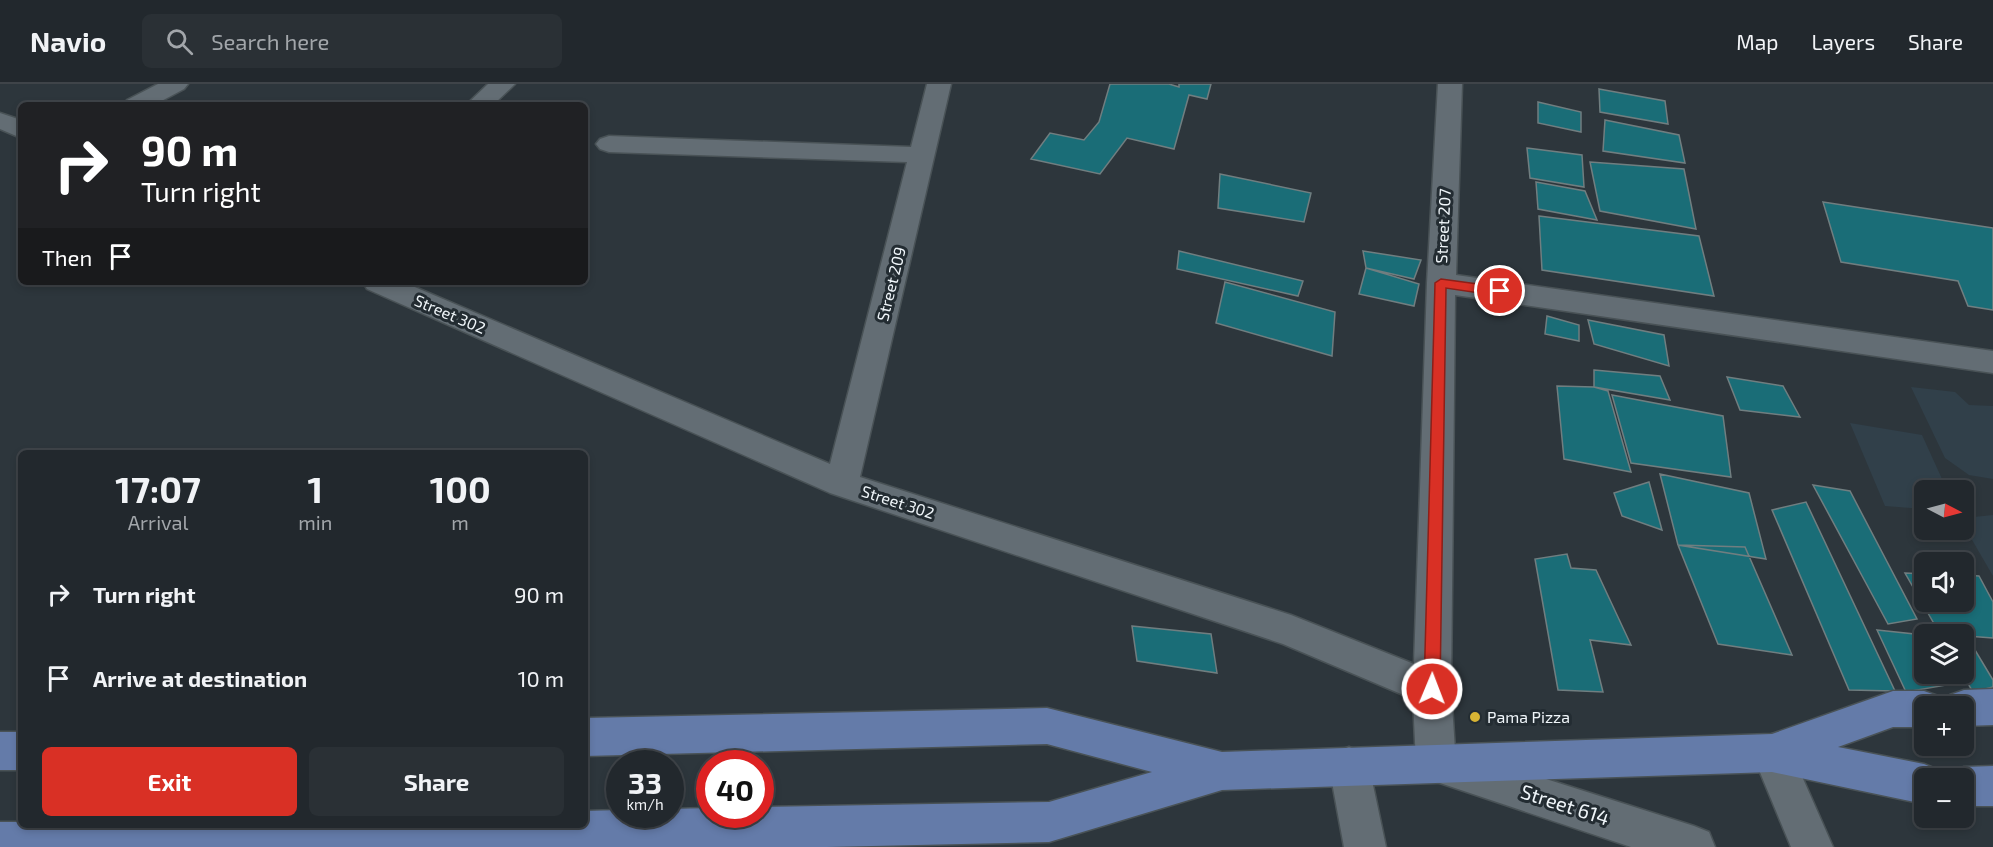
<!DOCTYPE html>
<html lang="en">
<head>
<meta charset="utf-8">
<style>
  body { margin:0; font-family:"Exo 2",sans-serif; background:#2a3035; color:#f1f3f6; height:100vh; display:flex; flex-direction:column; font-size:22px; white-space:nowrap }
  * { box-sizing:border-box; margin:0 }
  p { font-size:20px; color:#a2a6aa }
  .icon { flex:none; width:33px; height:33px; fill:none; stroke:currentColor; stroke-width:2; stroke-linecap:round; stroke-linejoin:round }
  .map { position:relative; flex:1; overflow:hidden }
  .side { position:absolute; left:18px; top:366px; width:570px; height:378px; display:flex; flex-direction:column; background:#22282d; border-radius:9px; box-shadow:0 3px 9px #0003,0 0 0 2px #3f4449 }
  .side>* { flex:none }
  .top-card { position:absolute; left:18px; top:18px; width:570px; height:183px; border-radius:9px; box-shadow:0 3px 9px #0003,0 0 0 2px #3f4449; background:#202124; color:#fff; overflow:hidden }
  .needle { width:39px; rotate:96deg }
  .fabs { position:absolute; left:1914px; top:396px; display:grid; gap:12px }
  .fabs a { display:grid; place-items:center; width:60px; height:60px; border-radius:9px; background:#22282d; box-shadow:0 3px 9px #0003,0 0 0 2px #3f4449; font-size:30px }
  .speed { position:absolute; left:606px; top:666px; display:flex; gap:12px; font-size:30px; font-weight:700; text-align:center }
  .speed>* { display:grid; place-content:center; width:78px; height:78px; border-radius:50%; background:#22282d; box-shadow:0 3px 9px #0003,0 0 0 2px #3f4449; line-height:1 }
  .speed small { font-size:15px; font-weight:400 }
  .speed .limit { border:9px solid #d22; background:#fff; color:#111 }
  .pin { position:absolute; display:grid; place-items:center; width:51px; height:51px; color:#fff; margin:-26px; border:3px solid #fff; border-radius:50%; box-shadow:0 2px 6px #0007 }
  .me { position:absolute; width:66px; margin:-33px; rotate:1deg; stroke-linejoin:round; filter:drop-shadow(0 0 4px #0008) }
  .turn { display:flex; align-items:center; gap:21px; height:126px; padding:0 24px; font-size:27px }
  .turn .icon { width:78px; height:78px; stroke-width:2.5 }
  .turn b { display:block; font-size:42px; line-height:51px }
  .then { display:flex; align-items:center; height:57px; padding:0 24px; background:#0003; gap:12px; font-size:22px }
  .eta { display:flex; justify-content:space-evenly; align-items:center; height:102px; text-align:center }
  .eta b { font-size:36px; font-weight:700; line-height:42px }
  .button { display:flex; gap:12px; margin-top:auto; padding:12px 24px }
  .button a { flex:1; height:69px; border-radius:9px; background:#d93025; color:#fff; font-size:24px; font-weight:700; line-height:69px; text-align:center }
  .button a+a { background:#2a3035; color:#f1f3f6 }
  ul { padding:0; list-style:none }
  li { display:flex; align-items:center; gap:18px; height:84px; padding:0 24px }
  li div { flex:1 }
  li b { display:block; font-size:22px }
  li em { font-style:normal }
  header { display:flex; align-items:center; gap:36px; box-sizing:border-box; height:84px; padding:0 30px; background:#22282d; border-bottom:2px solid #3f4449 }
  header strong { font-size:28px }
  nav { display:flex; gap:33px; margin-inline-start:auto; font-size:21px }
  .search { width:420px; height:54px; background:#2a3035; display:flex; align-items:center; gap:15px; box-sizing:border-box; padding:0 21px; border-radius:9px; color:#a2a6aa; font-size:22px }
  .map>svg:first-child { display:block }
  .built { fill:#31404a }
  .building { fill:#1a6d77; stroke:#707e80; stroke-width:1.5 }
  .lines { fill:none; stroke-linecap:round; stroke-linejoin:round }
  .minor-casing { stroke:#495256; stroke-width:3 }
  .major-casing { stroke:#495256; stroke-width:3 }
  .minor { fill:#636d74; fill-rule:evenodd }
  .major { fill:#647ba9; fill-rule:evenodd }
  .route { fill:#d93025; stroke:#8d1f18; stroke-width:1.5 }
  .poi-dot { fill:#d8b434; stroke:#232c32; stroke-width:2 }
  .labels { text-anchor:middle; stroke-width:6; stroke-linejoin:round; paint-order:stroke }
  .street-label { font-size:16px; fill:#eff5f9; stroke:#232c32 }
  .poi-label { font-size:16px; fill:#eff5f9; stroke:#232c32; text-anchor:start }
  .near-street-label { font-size:20px; fill:#eff5f9; stroke:#232c32 }
</style>
</head>
<body>
<header>
<strong>Navio</strong>
<div class="search"><svg class="icon" aria-label="search" viewBox="0 0 24 24"><circle cx="10" cy="10" r="6"/><path d="M15 15l6 6"/></svg>Search here</div>
<nav><a>Map</a><a>Layers</a><a>Share</a></nav>
</header>
<div class="map">
<svg width="1993" height="763" viewBox="0 0 1993 763">
  <rect width="100%" height="100%" fill="#2d363c"/>
  <path class="built" d="M1911,303L1955,308L1969,321L1993,322V395L1969,391L1945,374Z
    M1850,339L1922,351L1947,406H1924V425L1885,422Z
    M1993,431V492L1964,442V434Z"/>
  <path class="building" d="M1110,0H1169L1179,3V0H1211L1207,15L1189,11L1174,65L1127,54L1100,90L1031,75L1050,49L1084,56L1099,38Z
    M1599,5L1665,17L1668,40L1600,28Z
    M1538,18L1581,28V48L1538,39Z
    M1605,36L1679,51L1685,79L1603,67Z
    M1527,64L1582,71L1584,103L1530,94Z
    M1590,78L1684,85L1696,145L1600,127Z
    M1220,90L1311,109L1304,138L1218,124Z
    M1536,98L1585,107L1597,136L1538,125Z
    M1823,118L1993,144V226L1968,222L1958,197L1841,178Z
    M1539,132L1699,152L1714,212L1542,186Z
    M1179,167L1303,197L1298,212L1177,185Z
    M1363,167L1421,176L1414,195L1366,184Z
    M1366,184L1419,200L1414,222L1359,210Z
    M1225,198L1335,228L1332,272L1216,239Z
    M1547,232L1579,241V257L1545,250Z
    M1588,236L1664,251L1669,282L1594,260Z
    M1594,286L1660,292L1670,316L1594,303Z
    M1727,293L1783,302L1800,333L1740,326Z
    M1557,302L1594,303L1608,307L1631,388L1564,375Z
    M1612,311L1723,332L1731,393L1631,379Z
    M1660,390L1749,409L1766,475L1678,461Z
    M1649,398L1662,446L1622,432L1614,409Z
    M1813,401L1850,407L1917,535L1888,540Z
    M1806,418L1895,607L1849,606L1772,426Z
    M1678,461L1745,463L1792,571L1718,560Z
    M1567,470L1571,484L1596,486L1631,561L1590,556L1603,608L1558,606L1535,475Z
    M1905,489L1924,490V518H1964V491L1979,492L1993,518V554L1940,550Z
    M1132,542L1211,550L1217,589L1137,577Z
    M1877,546L1924,551V590H1953L1958,599L1906,608Z
    M1964,560L1972,561L1993,596V603L1973,608L1962,590Z"/>
  <g class="lines">
    <defs>
      <path id="minor" d="M158,0H188L184,5L154,21H124L127,16Z
        M488,0H515L493,21H466Z
        M927,0H951L860,393L1291,531L1414,580L1427,199L1438,0H1462L1456,191L1993,267V289L1455,211L1451,605L1455,666L1694,742L1709,748L1715,763H1631L1422,693L1416,679L1413,615L1283,560L830,409L367,205L363,198H403L830,380L907,78L609,68L600,65L596,60L600,55L609,52L911,63Z
        M0,29L21,36V54L0,45Z
        M1772,650L1786,656L1833,763H1791L1752,669L1758,656Z
        M1349,663L1363,668L1369,682L1386,763H1344L1329,682L1335,668Z"/>
      <path id="major" d="M1993,605V641L1964,642V622H1945L1950,611L1964,606Z
        M1893,607H1924L1938,612L1942,622H1924V643H1893L1838,663L1924,680L1938,686L1942,694H1924V720L1772,688L1222,706L1049,758L827,763H0V738H21V741H585V727L620,726V730H670V725L710,724V730H760V723L1049,718L1152,688L1047,660L585,672V634L1047,624L1222,668L1772,650Z
        M0,648H21V686H0Z
        M1993,682V722H1964V694H1947L1950,689L1964,683Z"/>
    </defs>
    <use href="#minor" class="minor-casing"/>
    <use href="#major" class="major-casing"/>
    <use href="#minor" class="minor"/>
    <use href="#major" class="major"/>
  </g>
  <path class="route" d="M1441,195L1500,203L1506,207L1500,212L1446,204L1440,605L1438,610L1432,612L1426,610L1424,605L1435,199Z"/>
  <circle class="poi-dot" cx="1475" cy="633" r="6"/>
  <g class="labels">
    <g class="street-label">
      <text transform="translate(1443 142) rotate(-87)" y="6">Street 207</text>
      <text transform="translate(891 200) rotate(-76)" y="6">Street 209</text>
      <text transform="translate(450 230) rotate(23)" y="6">Street 302</text>
      <text transform="translate(898 418) rotate(18)" y="6">Street 302</text>
    </g>
    <g class="poi-label">
      <text x="1487" y="639">Pama Pizza</text>
    </g>
    <g class="near-street-label">
      <text transform="translate(1565 721) rotate(18)" y="7">Street 614</text>
    </g>
  </g>
</svg>
<div class="fabs">
<a><svg class="needle" viewBox="-14 -14 28 28"><path d="M0-13l5 13h-10z" fill="#e53935"/><path d="M0 13l5-13h-10z" fill="#a2a6aa"/></svg></a>
<a><svg class="icon" aria-label="sound" viewBox="0 0 24 24"><path d="M4 9h4l5-4v14l-5-4H4zM17 9q2 3 0 6"/></svg></a>
<a><svg class="icon" aria-label="layers" viewBox="0 0 24 24"><path d="M12 4l9 5-9 5-9-5zM3 14l9 5 9-5"/></svg></a>
<a>+</a>
<a>−</a>
</div>
<div class="speed"><div>33<small>km/h</small></div><div class="limit">40</div></div>
<div class="pin" style="left:1500px;top:207px;background:#d93025"><svg class="icon" aria-label="arrive" viewBox="0 0 24 24"><path d="M6 21V4h12l-3 4 3 4H6"/></svg></div>
<svg class="me" style="left:1432px;top:605px" viewBox="-20 -20 40 40"><circle r="17" fill="#d93025" stroke="#fff" stroke-width="3"/><path d="M0-11L8 9 0 5-8 9z" fill="#fff"/></svg>
<div class="top-card">
<div class="turn"><svg class="icon" aria-label="right" viewBox="0 0 24 24"><path d="M7 20v-9h11M14 6l5 5-5 5"/></svg><div><b>90 m</b>Turn right</div></div>
<div class="then">Then<svg class="icon" aria-label="arrive" viewBox="0 0 24 24"><path d="M6 21V4h12l-3 4 3 4H6"/></svg></div>
</div>
<section class="side">
<div class="eta">
<div><b>17:07</b><p>Arrival</p></div>
<div><b>1</b><p>min</p></div>
<div><b>100</b><p>m</p></div>
</div>
<ul>
<li><svg class="icon" aria-label="right" viewBox="0 0 24 24"><path d="M7 20v-9h11M14 6l5 5-5 5"/></svg><div><b>Turn right</b></div><em>90 m</em></li>
<li><svg class="icon" aria-label="arrive" viewBox="0 0 24 24"><path d="M6 21V4h12l-3 4 3 4H6"/></svg><div><b>Arrive at destination</b></div><em>10 m</em></li>
</ul>
<div class="button"><a>Exit</a><a>Share</a></div>
</section>
</div>
</body>
</html>
